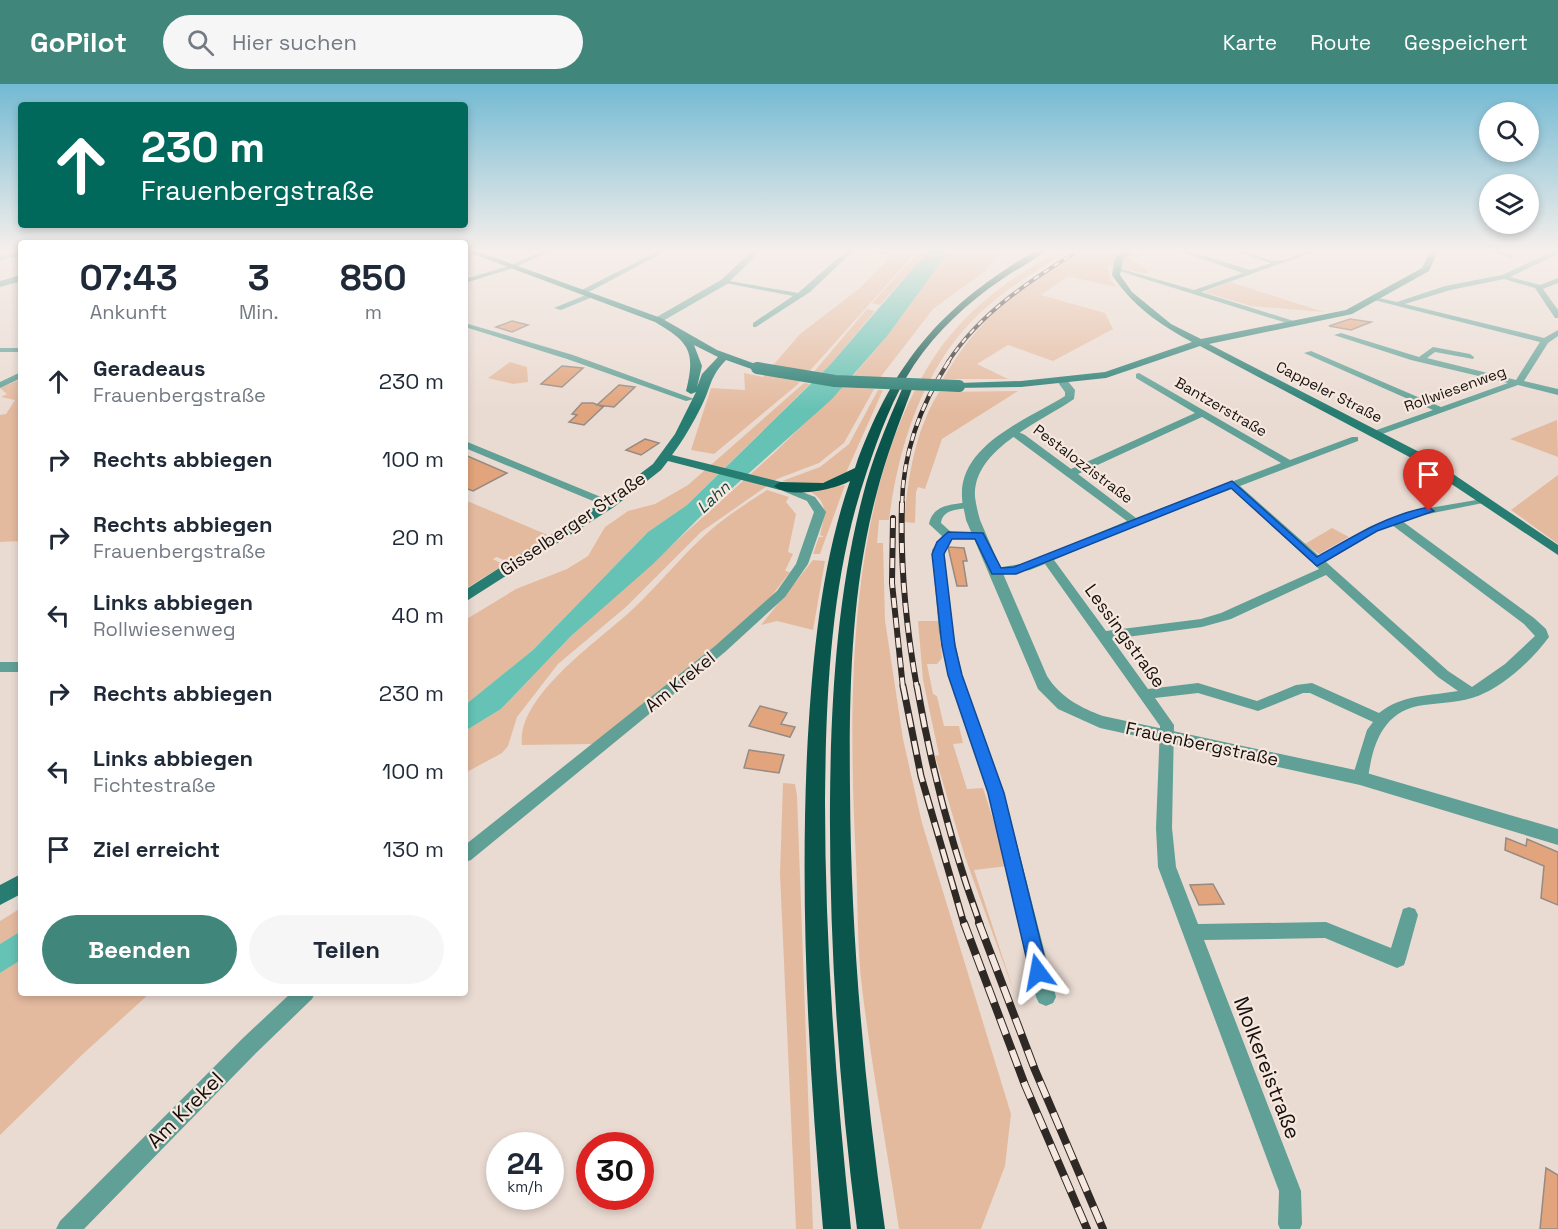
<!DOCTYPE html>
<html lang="de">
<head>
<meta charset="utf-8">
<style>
  body { margin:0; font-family:"Space Grotesk",sans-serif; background:#f6f6f7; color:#1f2937; height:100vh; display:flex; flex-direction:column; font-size:22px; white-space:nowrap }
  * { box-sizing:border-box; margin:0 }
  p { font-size:20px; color:#747a83 }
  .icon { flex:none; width:33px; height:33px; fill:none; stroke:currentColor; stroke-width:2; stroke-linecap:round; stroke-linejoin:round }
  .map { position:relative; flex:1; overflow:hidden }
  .sheet { position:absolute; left:18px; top:156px; width:450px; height:756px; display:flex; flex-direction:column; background:#fff; border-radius:6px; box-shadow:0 3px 9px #0003 }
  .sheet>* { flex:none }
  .top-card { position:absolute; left:18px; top:18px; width:450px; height:126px; border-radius:6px; box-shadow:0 3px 9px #0003; background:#00695c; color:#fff; overflow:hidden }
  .tools { position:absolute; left:1479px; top:18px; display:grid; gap:12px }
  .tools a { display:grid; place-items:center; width:60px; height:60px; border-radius:50%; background:#fff; box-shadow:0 3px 9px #0003; font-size:30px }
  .speed { position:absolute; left:486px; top:1048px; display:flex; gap:12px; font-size:30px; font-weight:700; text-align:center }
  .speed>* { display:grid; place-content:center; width:78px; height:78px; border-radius:50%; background:#fff; box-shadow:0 3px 9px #0003; line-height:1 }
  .speed small { font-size:15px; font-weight:400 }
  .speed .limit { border:9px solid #d22; background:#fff; color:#111 }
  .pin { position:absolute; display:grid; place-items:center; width:51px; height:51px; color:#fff; margin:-62px -26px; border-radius:50% 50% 50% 0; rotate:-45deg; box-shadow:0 0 6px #0007 }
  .pin .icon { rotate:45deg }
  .me { position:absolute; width:66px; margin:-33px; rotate:347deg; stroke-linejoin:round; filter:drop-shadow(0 0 4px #0008) }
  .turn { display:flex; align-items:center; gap:21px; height:126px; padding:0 24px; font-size:27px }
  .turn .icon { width:78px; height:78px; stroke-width:2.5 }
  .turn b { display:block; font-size:42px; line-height:51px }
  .eta { display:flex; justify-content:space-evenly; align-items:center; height:102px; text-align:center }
  .eta b { font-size:36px; font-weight:700; line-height:42px }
  .primary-button { display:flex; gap:12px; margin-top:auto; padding:12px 24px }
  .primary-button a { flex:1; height:69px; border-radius:36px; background:#41867b; color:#fff; font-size:24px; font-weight:700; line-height:69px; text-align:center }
  .primary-button a+a { background:#f6f6f7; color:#1f2937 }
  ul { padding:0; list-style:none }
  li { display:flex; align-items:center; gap:18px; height:78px; padding:0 24px }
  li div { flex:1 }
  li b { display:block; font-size:22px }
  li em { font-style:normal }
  header { display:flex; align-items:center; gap:36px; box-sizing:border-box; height:84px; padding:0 30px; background:#41867b; color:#fff }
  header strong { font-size:28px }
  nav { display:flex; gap:33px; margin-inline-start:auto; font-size:21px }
  .search { width:420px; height:54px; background:#f6f6f7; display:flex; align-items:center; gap:15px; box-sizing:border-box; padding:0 21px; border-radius:33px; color:#747a83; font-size:22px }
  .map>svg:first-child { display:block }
  .green { fill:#e4ba9f }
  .water { fill:#65c2b4 }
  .building { fill:#e2a47c; stroke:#978a82; stroke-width:1.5 }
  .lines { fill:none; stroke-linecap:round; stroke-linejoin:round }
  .minor { fill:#60a096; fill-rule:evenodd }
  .tertiary { fill:#60a096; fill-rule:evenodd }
  .secondary { fill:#277d72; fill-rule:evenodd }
  .trunk { fill:#0a564c; fill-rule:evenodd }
  .rail-far4-casing { stroke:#2f2926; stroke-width:4 }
  .rail-far3-casing { stroke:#2f2926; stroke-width:4.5 }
  .rail-far2-casing { stroke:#2f2926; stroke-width:6 }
  .rail-far1-casing { stroke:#2f2926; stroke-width:7 }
  .rail-casing { stroke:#2f2926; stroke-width:8 }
  .rail-far4 { stroke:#f7e8df; stroke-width:2; stroke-dasharray:6; stroke-linecap:butt }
  .rail-far3 { stroke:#f7e8df; stroke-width:3; stroke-dasharray:8; stroke-linecap:butt }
  .rail-far2 { stroke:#f7e8df; stroke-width:4; stroke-dasharray:10; stroke-linecap:butt }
  .rail-far1 { stroke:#f7e8df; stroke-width:4.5; stroke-dasharray:14; stroke-linecap:butt }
  .rail { stroke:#f7e8df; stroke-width:6; stroke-dasharray:17; stroke-linecap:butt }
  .secondary-bridge { stroke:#277d72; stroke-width:12 }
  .route { fill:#1a73e8; stroke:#114b97; stroke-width:1.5 }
  .labels { text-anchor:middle; stroke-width:4.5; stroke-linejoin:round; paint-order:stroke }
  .far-street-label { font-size:15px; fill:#16110e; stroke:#f7e8df }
  .far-water-label { font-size:16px; font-style:italic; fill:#18433d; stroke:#f7e8df }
  .street-label { font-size:18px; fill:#16110e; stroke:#f7e8df }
  .near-street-label { font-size:21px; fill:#16110e; stroke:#f7e8df }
</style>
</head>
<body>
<header>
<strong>GoPilot</strong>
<div class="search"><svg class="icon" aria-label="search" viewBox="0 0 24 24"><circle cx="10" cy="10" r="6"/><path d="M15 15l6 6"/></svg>Hier suchen</div>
<nav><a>Karte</a><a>Route</a><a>Gespeichert</a></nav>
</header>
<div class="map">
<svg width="1558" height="1145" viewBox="0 0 1558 1145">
  <rect width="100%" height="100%" fill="#eadbd2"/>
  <path class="green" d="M896,167H917L797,301L714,370L691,366L711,304L745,306L744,289L763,293L800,250L860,204Z
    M920,167H928L880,221L872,219Z
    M949,167H999L985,187L933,225L879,295L852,293L888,251Z
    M1060,167H1069C1042,183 1013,200 989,221C926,274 899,357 889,436H879L877,459H883L885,536L903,655L922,739L1011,1030L1005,1082L981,1145H899C887,1065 872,985 862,904C857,862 858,819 856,777C848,618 845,398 941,263C971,222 1015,190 1060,167Z
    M1084,167H1150L1129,176L1136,177L1149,188L1147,190L1108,181L1109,194L1116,203L1068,192L1041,211L1105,229L1113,245L1053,277L1008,261L977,280L1008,295H943C980,231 1020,203 1084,167Z
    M1230,198L1324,228L1251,222L1204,208Z
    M867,225L875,227L829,282L821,290L813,289Z
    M510,278L527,283L528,298L513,300L488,294Z
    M21,295V457L0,458V331L6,330L15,316L1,313L7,310L0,304Z
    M804,299L810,300L687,421L648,448L533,566L465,621V536L516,505L567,485L588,472L605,443L628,427L655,420L688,401Z
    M842,303L874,305L844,359L819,379L777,395L701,448L626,523L558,580L517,633L508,662L502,669L465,689V647L501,625L571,552L774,369Z
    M878,306H883L845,391C821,402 807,403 782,397L820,383L849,360Z
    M1018,307L942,355L925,405L918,403L916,408L915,439L904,438C908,393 915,347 939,308Z
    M1557,336L1558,373L1510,355Z
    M1558,391V460L1511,426Z
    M845,401L820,470H813L819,453H824L820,451C824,432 830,418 809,407Z
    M767,406L789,413L786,418L796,430L788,468L793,470L785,487L790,488L767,518L732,549L593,660L522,661C516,611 603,554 634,524C658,501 680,474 704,452C723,434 746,420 767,406Z
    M465,416L550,452L508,478L497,473L493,475L504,481L465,505Z
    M1332,444L1349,453L1319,470L1305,460Z
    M813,476L825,477L813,546L777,537L761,541Z
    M918,537H939L942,574L937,580H927L933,610L937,612L944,642H959L963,659L953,660L967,705L983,704L1008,782L974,786L1014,908L965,773L935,672L939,671L923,596Z
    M783,699L795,700L797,712L813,1145H796L780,790Z
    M21,824V847L0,860V837Z
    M21,876V909H150L84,969L0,1051V889Z"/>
  <path class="water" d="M928,167H949L888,251L832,315L701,432L653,480L571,552L501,625L465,647V621L533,566L648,448L687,421L829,282Z
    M21,847V876L0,889V860Z"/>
  <path class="building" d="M1350,235L1371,238L1351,246L1329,242Z
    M512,237L528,241L512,248L496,243Z
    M562,282L583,284L562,303L541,300Z
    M619,301L635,303L614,323L597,321Z
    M582,319H593L603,323L584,341L569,338L577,331L572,330Z
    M645,355L659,359L641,371L626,366Z
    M465,371L507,389L473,407L465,404Z
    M948,463L964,464L967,477H963L967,502H957Z
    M760,622L787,629L781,640L795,643L790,653L749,642Z
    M749,666L784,671L779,689L744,684Z
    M1506,754L1526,762L1527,755L1558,768V821L1541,814L1544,782L1505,766Z
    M1213,800L1224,820L1199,821L1190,801Z
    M1546,1084L1558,1091V1145H1540Z"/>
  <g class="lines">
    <path class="minor" d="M21,167V171L0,176V172Z
      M542,167H551L513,184L465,199V195L509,182Z
      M658,167H666L585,210L578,208Z
      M846,167H853L810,208L756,243H753V239L793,212L720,198L724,196L798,209Z
      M870,167L891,169L888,171Z
      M1179,167H1189L1250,186L1271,179L1235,167C1250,167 1265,177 1278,177C1289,177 1301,167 1315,167L1201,208L1297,238L1290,240L1113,185L1118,184L1194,206L1243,189Z
      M1490,167H1501L1514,172L1511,174Z
      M1554,167H1558V170L1510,193L1540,201L1558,194V199L1543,205L1558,226V234H1555L1535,204L1504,195L1450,206L1405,220L1544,254L1558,246V252L1548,259L1524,297L1558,305V311L1518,301L1374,353L1369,350L1371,348L1433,326L1304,269L1311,267L1441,323L1508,299L1411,276L1334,251L1341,249L1419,273L1433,263L1470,270L1474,273L1473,275L1435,268L1427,274L1516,296L1540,258L1370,215L1374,213L1397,218L1445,202L1502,191Z
      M588,210L595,212L561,226L554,224Z
      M465,239L573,271L694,315L686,317L567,275L465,243Z
      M0,264H21V268H0Z
      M21,288V294L0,304V298Z
      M1139,289L1290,376L1352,353H1358V357L1240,402L1319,472L1369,443L1406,428L1488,414V418L1413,433L1402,437L1534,534L1546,545L1549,553C1533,575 1504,602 1478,612C1462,618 1442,619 1424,621C1384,626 1373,658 1368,694L1366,698L1360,700L1354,698L1353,691L1367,646L1373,638L1310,609H1303L1258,627L1198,609L1155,614L1174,641L1172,744L1176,783L1198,840L1326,838L1391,864L1403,825L1409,823L1415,825L1418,831L1406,875L1404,881L1397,884L1325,854L1204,856L1301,1107L1302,1140L1300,1145H1280L1278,1140L1279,1107L1158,783L1156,744L1160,642L1045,480L1030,486L996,492L990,488L996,484L1027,479L1127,437L1007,348L1012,345L1025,351L1071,385L1195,329L1136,294V290ZM1202,333L1281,379L1136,434L1078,390ZM1232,405L1319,485L1221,529L1201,535L1106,547L1054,476L1139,440ZM1392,441L1524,540L1535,552L1505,580L1472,603L1448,587L1326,478L1377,447ZM1326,491L1438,593L1458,607C1430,612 1403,610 1379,629L1312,599L1296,601L1257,617L1198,599L1148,605L1112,555L1202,543L1231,535Z
      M465,357L613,418L614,420L609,423L605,422L465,364Z
      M782,400L815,413L826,428L808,480L785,513L725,568L471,776L465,778V761L715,562L777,507L796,480L814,428L807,417L778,405V401Z
      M968,418L973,421L972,423C960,426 943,424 941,439L951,448H979L985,451L979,454L951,455L944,466L953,548L962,591L1004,709L1056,913L1053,919L1046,922L1039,919L1036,913L988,709L948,591L939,548L932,466L942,452L929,440C933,420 952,421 968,418Z
      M0,578H21V588H0Z
      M291,909H315L312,915L256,969L84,1145H56L60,1137L242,955Z"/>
    <path class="tertiary" d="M752,167H761L727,200L661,238H655V234L721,196Z
      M21,191V197L0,203V197Z
      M1058,295H1066L1075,306L1074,315C1041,338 972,365 975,413C976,421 978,429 980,436L1047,592C1060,613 1081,624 1103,632L1360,687L1558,745V761L1360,701L1100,644L1058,625L1038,605L966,436C965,429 962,420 962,413C959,360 1029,335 1065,312V308L1057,297Z"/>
    <path class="secondary" d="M465,167H476L661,234L717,266L761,282V286L757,287L726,276C709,294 712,301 702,321C693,339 684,355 672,371L785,399V405L780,406L668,377L661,386L614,423L465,518V506L604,417L653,380L675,350L696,308L691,310L686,307C696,267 689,258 655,238ZM694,261L718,273L702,290L697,303L702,282Z
      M1123,167H1133L1123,175L1120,191L1132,208L1171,240L1201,255L1346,226L1422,184L1430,167H1438L1429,187L1352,230L1209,260L1425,371L1558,461V471L1417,377L1200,262L1106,294L1021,303L955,304V300L959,299L1021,297L1105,288L1192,258C1160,241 1132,221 1112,191L1115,174Z
      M21,790V810L0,821V801Z"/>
    <path class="trunk" d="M1035,167H1045C1032,178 1015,186 1001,196C967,219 937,247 914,281C893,313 879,351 867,387C831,492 826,606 825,717C825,860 836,1003 851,1145H823C809,987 800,828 807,670C812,579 820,484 850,397C834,406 788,415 774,402L780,398L823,399L855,384C892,280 940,223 1035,167Z
      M907,302L912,305C899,339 886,373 877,408C851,504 849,607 850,706C851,853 864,999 885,1145H857C839,1003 829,860 830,716C831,613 837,511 863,411C872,375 887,340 902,305Z"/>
    <defs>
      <path id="rail-far4" d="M948,278C980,229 1029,197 1078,167"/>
      <path id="rail-far3" d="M902,420C903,368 921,320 949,277"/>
      <path id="rail-far2" d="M902,419C900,481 906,543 917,604
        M893,434L892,499L903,604"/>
      <path id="rail-far1" d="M903,602L921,692L964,840
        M917,602C931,683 952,763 980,840"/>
      <path id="rail" d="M964,839L1025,1001L1087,1145
        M979,839L1035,986L1103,1145"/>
    </defs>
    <use href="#rail-far4" class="rail-far4-casing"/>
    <use href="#rail-far3" class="rail-far3-casing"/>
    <use href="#rail-far2" class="rail-far2-casing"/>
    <use href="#rail-far1" class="rail-far1-casing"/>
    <use href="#rail" class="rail-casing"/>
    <use href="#rail-far4" class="rail-far4"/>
    <use href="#rail-far3" class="rail-far3"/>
    <use href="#rail-far2" class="rail-far2"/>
    <use href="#rail-far1" class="rail-far1"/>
    <use href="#rail" class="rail"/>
    <path class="secondary-bridge" d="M757,284L835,297L959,302"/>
  </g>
  <linearGradient id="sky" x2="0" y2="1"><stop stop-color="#73bad3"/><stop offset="0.51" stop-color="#f6efeb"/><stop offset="1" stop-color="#f6efeb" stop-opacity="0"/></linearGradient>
  <rect width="1558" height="327" fill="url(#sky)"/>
  <path class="route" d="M1232,397L1317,473C1354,452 1387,431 1429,423L1434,427L1377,447L1317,482L1231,404L1016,490H992L975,455H952L944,470L955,562L962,591L1004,709L1048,888L1045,894L1038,896L1031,894L988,709L948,591L942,562L932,470L937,458L948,448L983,449L1001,484L1014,483Z"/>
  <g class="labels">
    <g class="far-street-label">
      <text transform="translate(1455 305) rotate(-20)" y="5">Rollwiesenweg</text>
      <text transform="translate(1329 308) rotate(27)" y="5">Cappeler Straße</text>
      <text transform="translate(1221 323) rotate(30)" y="5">Bantzerstraße</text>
      <text transform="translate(1083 380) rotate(37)" y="5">Pestalozzistraße</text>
    </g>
    <g class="far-water-label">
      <text transform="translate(713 413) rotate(-43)" y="6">Lahn</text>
    </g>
    <g class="street-label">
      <text transform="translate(573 440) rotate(-34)" y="6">Gisselberger Straße</text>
      <text transform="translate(1125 552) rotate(54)" y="6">Lessingstraße</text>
      <text transform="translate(680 598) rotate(-39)" y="6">Am Krekel</text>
      <text transform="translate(1202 660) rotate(12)" y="6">Frauenbergstraße</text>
    </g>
    <g class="near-street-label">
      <text transform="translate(1267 984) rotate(69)" y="7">Molkereistraße</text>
      <text transform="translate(185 1026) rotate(-45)" y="7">Am Krekel</text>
    </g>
  </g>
</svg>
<div class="tools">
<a><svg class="icon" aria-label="search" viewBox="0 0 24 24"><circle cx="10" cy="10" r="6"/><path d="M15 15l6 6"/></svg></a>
<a><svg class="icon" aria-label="layers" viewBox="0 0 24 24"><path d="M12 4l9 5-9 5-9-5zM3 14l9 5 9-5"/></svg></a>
</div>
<div class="speed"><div>24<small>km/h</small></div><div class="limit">30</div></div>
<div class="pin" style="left:1429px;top:427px;background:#d93025"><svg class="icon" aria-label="arrive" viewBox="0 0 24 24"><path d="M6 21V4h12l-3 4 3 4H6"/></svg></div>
<svg class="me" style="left:1038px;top:888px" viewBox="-20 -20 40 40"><path d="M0-17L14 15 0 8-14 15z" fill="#1a73e8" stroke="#fff" stroke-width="4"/></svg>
<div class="top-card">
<div class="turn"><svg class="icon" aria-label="ahead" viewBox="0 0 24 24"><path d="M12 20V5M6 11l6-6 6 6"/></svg><div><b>230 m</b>Frauenbergstraße</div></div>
</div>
<section class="sheet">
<div class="eta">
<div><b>07:43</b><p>Ankunft</p></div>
<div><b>3</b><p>Min.</p></div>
<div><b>850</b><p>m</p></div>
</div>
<ul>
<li><svg class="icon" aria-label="ahead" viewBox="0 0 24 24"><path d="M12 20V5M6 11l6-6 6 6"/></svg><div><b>Geradeaus</b><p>Frauenbergstraße</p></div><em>230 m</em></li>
<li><svg class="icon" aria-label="right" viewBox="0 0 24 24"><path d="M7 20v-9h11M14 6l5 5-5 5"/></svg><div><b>Rechts abbiegen</b></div><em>100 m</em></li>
<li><svg class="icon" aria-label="right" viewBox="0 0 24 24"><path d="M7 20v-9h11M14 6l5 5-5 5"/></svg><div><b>Rechts abbiegen</b><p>Frauenbergstraße</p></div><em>20 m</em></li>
<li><svg class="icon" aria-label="left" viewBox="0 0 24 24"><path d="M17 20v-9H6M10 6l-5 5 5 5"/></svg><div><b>Links abbiegen</b><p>Rollwiesenweg</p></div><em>40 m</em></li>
<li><svg class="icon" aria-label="right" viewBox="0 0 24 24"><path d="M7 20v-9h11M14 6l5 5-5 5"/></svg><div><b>Rechts abbiegen</b></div><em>230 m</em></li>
<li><svg class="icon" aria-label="left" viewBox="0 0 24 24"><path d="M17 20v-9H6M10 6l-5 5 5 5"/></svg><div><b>Links abbiegen</b><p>Fichtestraße</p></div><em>100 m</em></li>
<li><svg class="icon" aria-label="arrive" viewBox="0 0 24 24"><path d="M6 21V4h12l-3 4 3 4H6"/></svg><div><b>Ziel erreicht</b></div><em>130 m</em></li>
</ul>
<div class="primary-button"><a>Beenden</a><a>Teilen</a></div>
</section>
</div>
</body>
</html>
